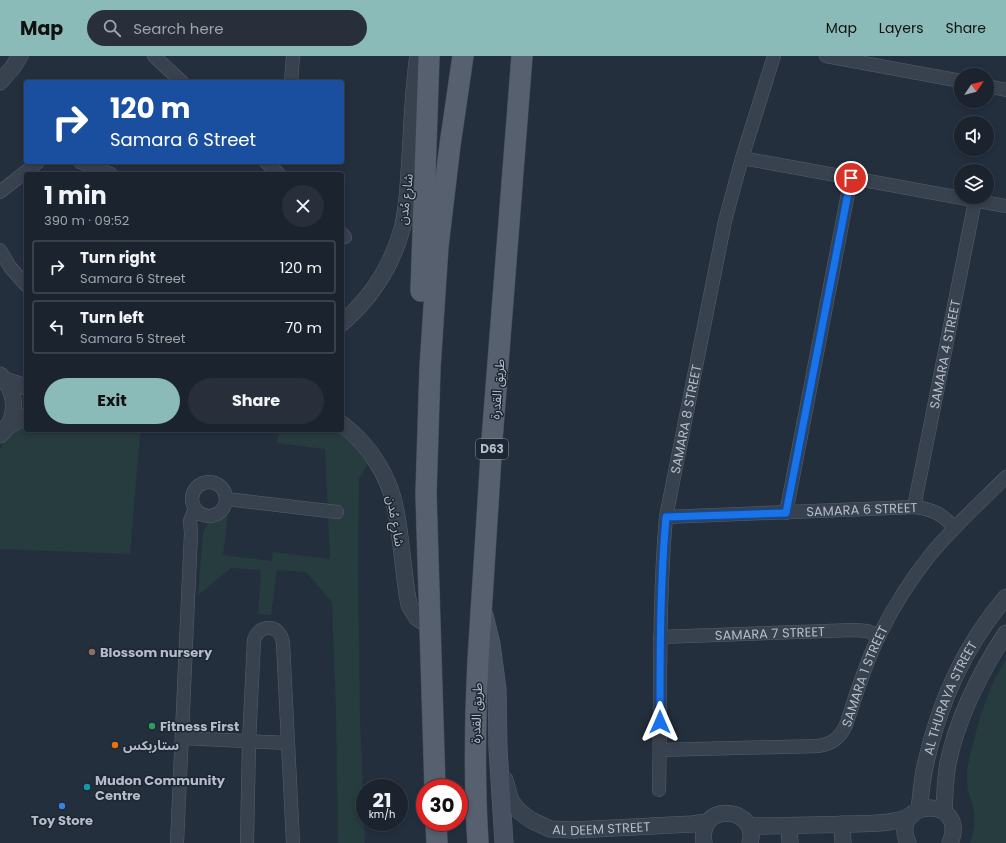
<!DOCTYPE html>
<html lang="en">
<head>
<meta charset="utf-8">
<style>
  body { margin:0; font-family:Poppins,"Noto Sans Arabic",sans-serif; background:#282f3a; color:#f1f3f6; height:100vh; display:flex; flex-direction:column; font-size:15px; white-space:nowrap }
  * { box-sizing:border-box; margin:0 }
  p { font-size:13px; color:#a0a4aa }
  .icon { flex:none; width:22px; height:22px; fill:none; stroke:currentColor; stroke-width:2; stroke-linecap:round; stroke-linejoin:round }
  .map { position:relative; flex:1; overflow:hidden }
  .drawer { position:absolute; left:24px; top:116px; width:320px; height:260px; display:flex; flex-direction:column; background:#1b232e; border-radius:4px; box-shadow:0 2px 6px #0003,0 0 0 1px #39404a }
  .drawer>* { flex:none }
  .guide { position:absolute; left:24px; top:24px; width:320px; height:84px; border-radius:4px; box-shadow:0 2px 6px #0003,0 0 0 1px #39404a; background:#1a4fa0; color:#fff; overflow:hidden }
  .needle { width:26px; rotate:55deg }
  .controls { position:absolute; left:954px; top:12px; display:grid; gap:8px }
  .controls a { display:grid; place-items:center; width:40px; height:40px; border-radius:50%; background:#1b232e; box-shadow:0 2px 6px #0003,0 0 0 1px #39404a; font-size:20px }
  .speed { position:absolute; left:356px; top:723px; display:flex; gap:8px; font-size:20px; font-weight:700; text-align:center }
  .speed>* { display:grid; place-content:center; width:52px; height:52px; border-radius:50%; background:#1b232e; box-shadow:0 2px 6px #0003,0 0 0 1px #39404a; line-height:1 }
  .speed small { font-size:10px; font-weight:400 }
  .speed .limit { border:6px solid #d22; background:#fff; color:#111 }
  .pin { position:absolute; display:grid; place-items:center; width:34px; height:34px; color:#fff; margin:-17px; border:2px solid #fff; border-radius:50%; box-shadow:0 1px 4px #0007 }
  .me { position:absolute; width:44px; margin:-22px; rotate:0deg; stroke-linejoin:round; filter:drop-shadow(0 0 3px #0008) }
  .turn { display:flex; align-items:center; gap:14px; height:84px; padding:0 20px; font-size:18px }
  .turn .icon { width:52px; height:52px; stroke-width:2.5 }
  .turn b { display:block; font-size:28px; line-height:34px }
  .round { display:grid; place-items:center; flex:none; width:42px; height:42px; border-radius:21px; background:#282f3a }
  .overview { display:flex; align-items:center; justify-content:space-between; height:68px; padding:0 20px }
  h1 { font-size:24px; font-weight:700; line-height:30px }
  .primary-button { display:flex; gap:8px; margin-top:auto; padding:8px 20px }
  .primary-button a { flex:1; height:46px; border-radius:24px; background:#8bbbb9; color:#111; font-size:16px; font-weight:700; line-height:46px; text-align:center }
  .primary-button a+a { background:#282f3a; color:#f1f3f6 }
  ul { padding:0; list-style:none }
  li { display:flex; align-items:center; gap:12px; height:54px; margin:0 8px 6px; padding:0 12px; border:2px solid #39404a; border-radius:4px }
  li div { flex:1 }
  li b { display:block; font-size:15px }
  li em { font-style:normal }
  header { display:flex; align-items:center; gap:24px; box-sizing:border-box; height:56px; padding:0 20px; background:#8bbbb9; color:#111 }
  header strong { font-size:19px }
  nav { display:flex; gap:22px; margin-inline-start:auto; font-size:14px }
  .search { width:280px; height:36px; background:#282f3a; display:flex; align-items:center; gap:10px; box-sizing:border-box; padding:0 14px; border-radius:22px; color:#a0a4aa; font-size:15px }
  .map>svg:first-child { display:block }
  .green { fill:#263c3f }
  .lines { fill:none; stroke-linecap:round; stroke-linejoin:round }
  .minor-casing { stroke:#565f6c; stroke-width:14 }
  .tertiary-casing { stroke:#565f6c; stroke-width:17 }
  .secondary-casing { stroke:#565f6c; stroke-width:19 }
  .primary-casing { stroke:#414a57; stroke-width:22 }
  .minor { stroke:#38414e; stroke-width:13 }
  .tertiary { stroke:#38414e; stroke-width:16 }
  .secondary { stroke:#465061; stroke-width:18 }
  .primary { stroke:#56606e; stroke-width:21 }
  .route-casing { stroke:#114b97; stroke-width:10 }
  .route { stroke:#1a73e8; stroke-width:7 }
  .education-dot { fill:#8d6e63; stroke:#1d2633; stroke-width:1.5 }
  .leisure-dot { fill:#2e9e5b; stroke:#1d2633; stroke-width:1.5 }
  .food-dot { fill:#e8710a; stroke:#1d2633; stroke-width:1.5 }
  .culture-dot { fill:#0f9aa8; stroke:#1d2633; stroke-width:1.5 }
  .shop-dot { fill:#3f7fe0; stroke:#1d2633; stroke-width:1.5 }
  .labels { text-anchor:middle; stroke-width:3; stroke-linejoin:round; paint-order:stroke }
  .shield { fill:#1d2633; stroke:#878f9c; stroke-width:1 }
  .shield-label { font-size:12px; font-weight:bold; fill:#b4bcc9 }
  .street-label { font-size:13px; fill:#b4bcc9; stroke:#1d2633 }
  .poi-label { font-size:13px; font-weight:bold; fill:#b4bcc9; stroke:#1d2633; text-anchor:start }
</style>
</head>
<body>
<header>
<strong>Map</strong>
<div class="search"><svg class="icon" aria-label="search" viewBox="0 0 24 24"><circle cx="10" cy="10" r="6"/><path d="M15 15l6 6"/></svg>Search here</div>
<nav><a>Map</a><a>Layers</a><a>Share</a></nav>
</header>
<div class="map">
<svg width="1006" height="787" viewBox="0 0 1006 787">
  <rect width="100%" height="100%" fill="#242f3e"/>
  <path class="green" d="M26,361V374H151L140,378L130,498L0,493V393L6,380Z
    M279,374H342L369,405L359,423L358,514L360,661L365,787H338L336,655L332,546L306,516L277,514L271,559L258,558L261,514L231,512L198,539L203,477L207,468L228,458L223,499L272,505L273,496L330,503L325,393L277,387Z
    M1006,603V787H970C974,776 976,763 973,751C971,742 967,734 967,724C966,713 970,700 973,688C980,658 990,629 1006,603Z"/>
  <g class="lines">
    <defs>
      <g id="minor">
        <path d="M154,0L182,26"/>
        <path d="M826,0L961,25"/>
        <path d="M291,26L293,0"/>
        <path d="M987,30L1006,34"/>
        <path d="M742,102L1006,150"/>
        <path d="M80,106L111,118"/>
        <path d="M266,106L279,118"/>
        <path d="M0,136L38,106"/>
        <path d="M342,178L345,181"/>
        <path d="M0,194L10,211L26,229"/>
        <circle cx="209" cy="443" r="17"/>
        <path d="M227,443L337,456"/>
        <path id="s1" d="M914,451L975,145"/>
        <path d="M786,457L851,122"/>
        <path id="s2" d="M666,461L914,451C932,453 943,458 954,472"/>
        <path id="s3" d="M660,581L854,574L867,575L879,580"/>
        <path d="M182,682L288,687"/>
        <path id="s4" d="M660,694L818,690C832,688 840,682 846,669C856,639 865,608 879,580C893,551 911,523 931,498C954,470 981,446 1006,421"/>
        <path id="s5" d="M659,734C661,643 658,552 666,461L725,165L742,102L774,0"/>
        <path d="M177,787L191,477L190,465L195,452"/>
        <path d="M247,787L249,685L254,584C260,566 281,569 283,587L293,787"/>
      </g>
      <g id="tertiary">
        <path d="M0,26L13,11L20,0"/>
        <path d="M342,267C371,242 392,209 402,173C407,154 408,135 409,116C412,77 412,38 418,0"/>
        <path d="M0,319C17,335 19,363 0,379"/>
        <path d="M5,324L26,331"/>
        <path d="M342,368C369,388 390,421 396,455C402,486 403,518 409,549L417,562L430,570"/>
        <path d="M7,371L26,360"/>
        <path id="s6" d="M505,724L511,745L519,755L531,764L550,773L574,774L692,768L707,766"/>
        <path id="s7" d="M919,754C921,738 922,721 926,706C940,644 965,589 1006,541"/>
        <path d="M944,756C945,740 945,723 948,707C958,660 980,617 1006,577"/>
        <path d="M842,768L843,787"/>
        <path d="M749,770C782,770 815,769 848,768C870,767 892,769 912,759"/>
        <path d="M789,770L790,787"/>
        <path d="M704,787C697,744 760,751 750,787"/>
        <path d="M908,787C888,742 970,739 950,787"/>
      </g>
      <path id="secondary" d="M484,559L491,588L497,633L498,693L504,787"/>
      <path id="primary" d="M421,235L429,0
        M435,732L426,438L430,312L438,190L450,89L463,0
        M436,766L437,787
        M478,787C474,726 475,666 478,605L492,384L522,0"/>
    </defs>
    <use href="#minor" class="minor-casing"/>
    <use href="#tertiary" class="tertiary-casing"/>
    <use href="#secondary" class="secondary-casing"/>
    <use href="#primary" class="primary-casing"/>
    <use href="#minor" class="minor"/>
    <use href="#tertiary" class="tertiary"/>
    <use href="#secondary" class="secondary"/>
    <use href="#primary" class="primary"/>
  </g>
  <g class="lines">
    <defs>
      <path id="route" d="M660,666C660,597 660,529 666,461L786,457L851,122"/>
    </defs>
    <use href="#route" class="route-casing"/>
    <use href="#route" class="route"/>
  </g>
  <circle class="education-dot" cx="92" cy="596" r="4"/>
  <circle class="leisure-dot" cx="152" cy="670" r="4"/>
  <circle class="food-dot" cx="115" cy="689" r="4"/>
  <circle class="culture-dot" cx="87" cy="731" r="4"/>
  <circle class="shop-dot" cx="62" cy="750" r="4"/>
  <g class="labels">
    <rect class="shield" x="476" y="383" width="32" height="20" rx="3"/>
    <g class="shield-label">
      <text x="492" y="397">D63</text>
    </g>
    <g class="street-label">
      <text transform="translate(405 143) rotate(-83)" y="5">شارع مُدن</text>
      <text dy="5" stroke="none"><textPath href="#s1" startOffset="156">SAMARA 4 STREET</textPath></text>
      <text transform="translate(497 333) rotate(-85)" y="5">طريق القدرة</text>
      <text dy="5" stroke="none"><textPath href="#s5" startOffset="373">SAMARA 8 STREET</textPath></text>
      <text dy="5" stroke="none"><textPath href="#s2" startOffset="196">SAMARA 6 STREET</textPath></text>
      <text transform="translate(396 465) rotate(80)" y="5">شارع مُدن</text>
      <text dy="5" stroke="none"><textPath href="#s3" startOffset="110">SAMARA 7 STREET</textPath></text>
      <text dy="5" stroke="none"><textPath href="#s4" startOffset="247">SAMARA 1 STREET</textPath></text>
      <text dy="5" stroke="none"><textPath href="#s7" startOffset="117">AL THURAYA STREET</textPath></text>
      <text transform="translate(476 657) rotate(-88)" y="5">طريق القدرة</text>
      <text dy="5" stroke="none"><textPath href="#s6" startOffset="122">AL DEEM STREET</textPath></text>
    </g>
    <g class="poi-label">
      <text x="100" y="601">Blossom nursery</text>
      <text x="160" y="675">Fitness First</text>
      <text x="123" y="694">ستاربكس</text>
      <text x="95" y="729">Mudon Community<tspan x="95" dy="15">Centre</tspan></text>
      <text x="62" y="769" text-anchor="middle">Toy Store</text>
    </g>
  </g>
</svg>
<div class="controls">
<a><svg class="needle" viewBox="-14 -14 28 28"><path d="M0-13l5 13h-10z" fill="#e53935"/><path d="M0 13l5-13h-10z" fill="#a0a4aa"/></svg></a>
<a><svg class="icon" aria-label="sound" viewBox="0 0 24 24"><path d="M4 9h4l5-4v14l-5-4H4zM17 9q2 3 0 6"/></svg></a>
<a><svg class="icon" aria-label="layers" viewBox="0 0 24 24"><path d="M12 4l9 5-9 5-9-5zM3 14l9 5 9-5"/></svg></a>
</div>
<div class="speed"><div>21<small>km/h</small></div><div class="limit">30</div></div>
<div class="pin" style="left:851px;top:122px;background:#d93025"><svg class="icon" aria-label="arrive" viewBox="0 0 24 24"><path d="M6 21V4h12l-3 4 3 4H6"/></svg></div>
<svg class="me" style="left:660px;top:666px" viewBox="-20 -20 40 40"><path d="M0-17L14 15 0 8-14 15z" fill="#1a73e8" stroke="#fff" stroke-width="4"/></svg>
<div class="guide">
<div class="turn"><svg class="icon" aria-label="right" viewBox="0 0 24 24"><path d="M7 20v-9h11M14 6l5 5-5 5"/></svg><div><b>120 m</b>Samara 6 Street</div></div>
</div>
<section class="drawer">
<div class="overview"><div><h1>1 min</h1><p>390 m · 09:52</p></div><a class="round"><svg class="icon" aria-label="close" viewBox="0 0 24 24"><path d="M6 6l12 12M18 6L6 18"/></svg></a></div>
<ul>
<li><svg class="icon" aria-label="right" viewBox="0 0 24 24"><path d="M7 20v-9h11M14 6l5 5-5 5"/></svg><div><b>Turn right</b><p>Samara 6 Street</p></div><em>120 m</em></li>
<li><svg class="icon" aria-label="left" viewBox="0 0 24 24"><path d="M17 20v-9H6M10 6l-5 5 5 5"/></svg><div><b>Turn left</b><p>Samara 5 Street</p></div><em>70 m</em></li>
</ul>
<div class="primary-button"><a>Exit</a><a>Share</a></div>
</section>
</div>
</body>
</html>
